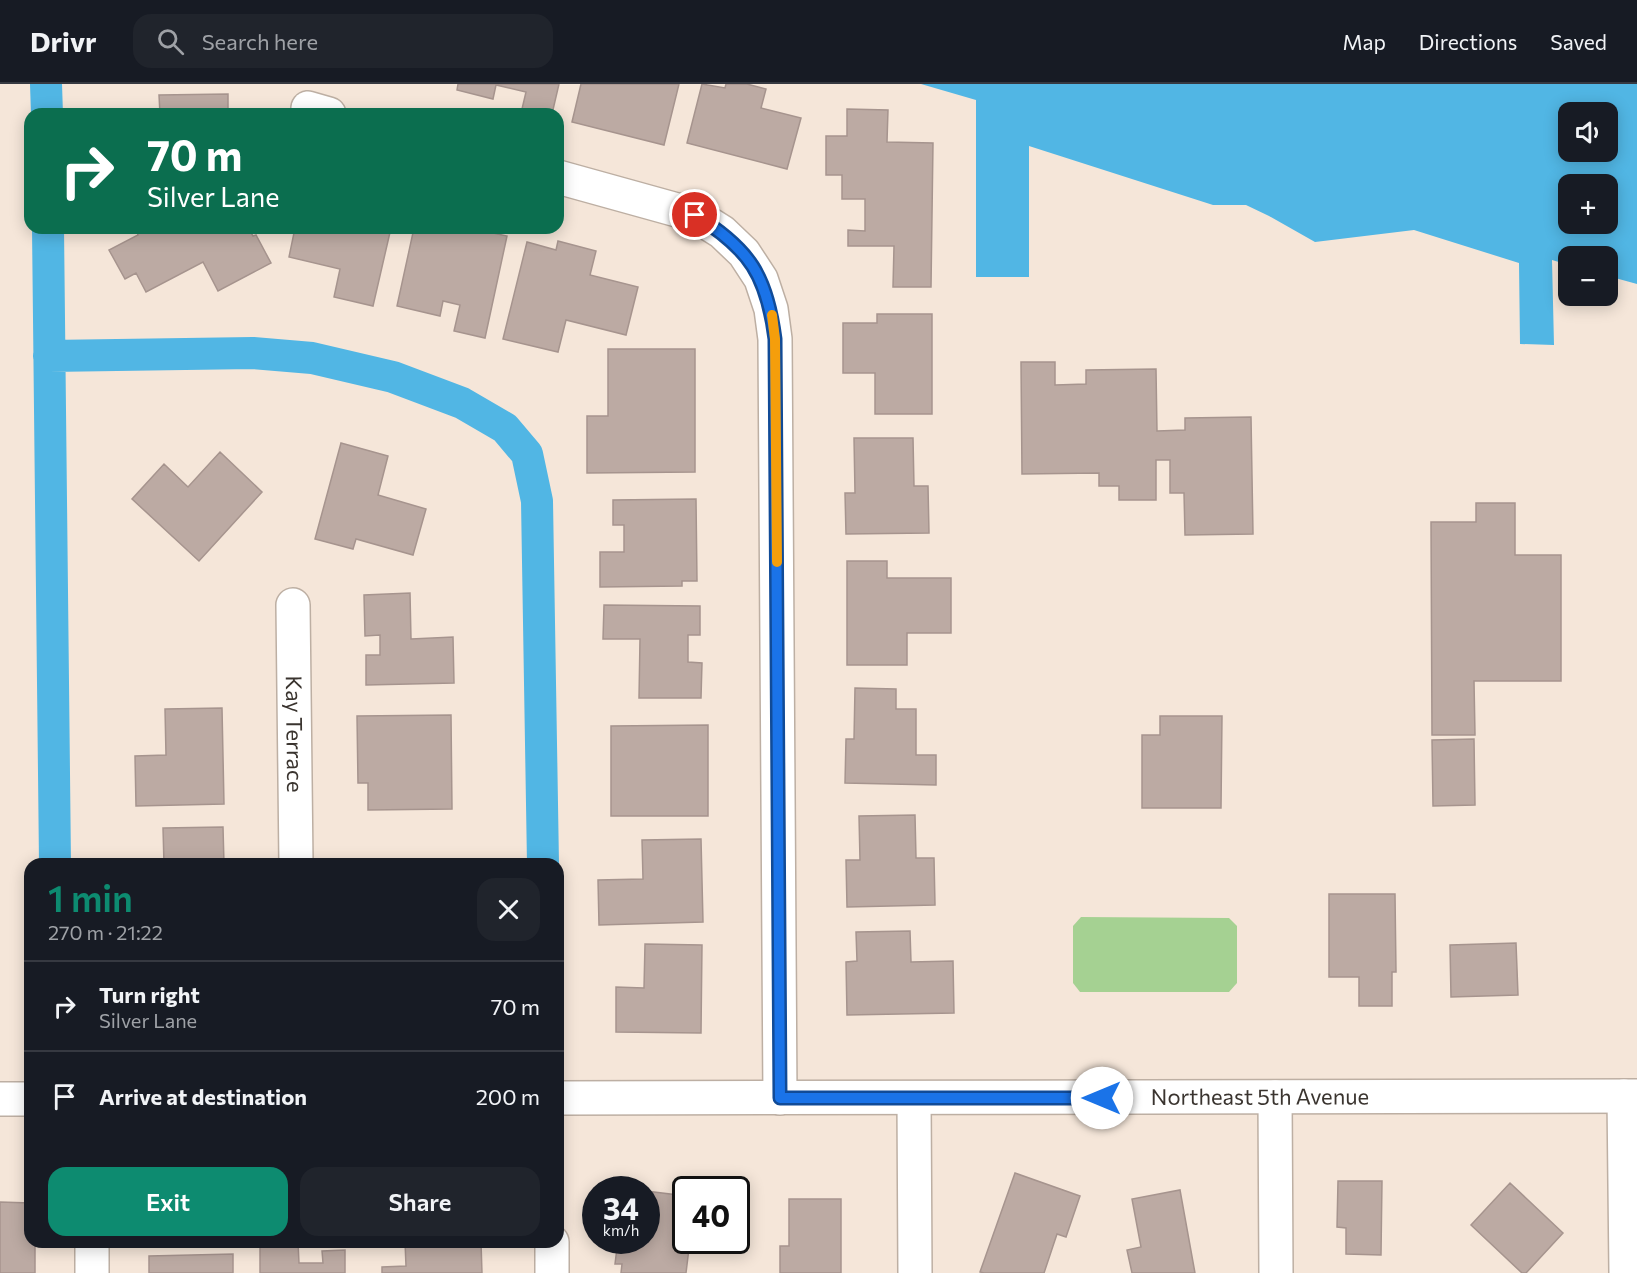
<!DOCTYPE html>
<html lang="en">
<head>
<meta charset="utf-8">
<style>
  body { margin:0; font-family:Commissioner,sans-serif; background:#20242c; color:#f1f3f6; height:100vh; display:flex; flex-direction:column; font-size:22px; white-space:nowrap }
  * { box-sizing:border-box; margin:0 }
  p { font-size:20px; color:#9ea1a6 }
  .icon { flex:none; width:33px; height:33px; fill:none; stroke:currentColor; stroke-width:2; stroke-linecap:round; stroke-linejoin:round }
  .map { position:relative; flex:1; overflow:hidden }
  .panel { position:absolute; left:24px; top:774px; width:540px; height:390px; display:flex; flex-direction:column; background:#171b24; border-radius:18px; box-shadow:0 3px 15px #0003 }
  .panel>* { flex:none }
  .hud { position:absolute; left:24px; top:24px; width:540px; height:126px; border-radius:18px; box-shadow:0 3px 15px #0003; background:#0b6e4f; color:#fff; overflow:hidden }
  .controls { position:absolute; left:1558px; top:18px; display:grid; gap:12px }
  .controls a { display:grid; place-items:center; width:60px; height:60px; border-radius:12px; background:#171b24; box-shadow:0 3px 15px #0003; font-size:30px }
  .speed { position:absolute; left:582px; top:1092px; display:flex; gap:12px; font-size:30px; font-weight:700; text-align:center }
  .speed>* { display:grid; place-content:center; width:78px; height:78px; border-radius:50%; background:#171b24; box-shadow:0 3px 15px #0003; line-height:1 }
  .speed small { font-size:15px; font-weight:400 }
  .speed .limit { border:3px solid #111; border-radius:9px; background:#fff; color:#111 }
  .pin { position:absolute; display:grid; place-items:center; width:51px; height:51px; color:#fff; margin:-26px; border:3px solid #fff; border-radius:50%; box-shadow:0 2px 6px #0007 }
  .me { position:absolute; width:66px; margin:-33px; rotate:270deg; stroke-linejoin:round; filter:drop-shadow(0 0 4px #0008) }
  .turn { display:flex; align-items:center; gap:21px; height:126px; padding:0 24px; font-size:27px }
  .turn .icon { width:78px; height:78px; stroke-width:2.5 }
  .turn b { display:block; font-size:42px; line-height:51px }
  .round { display:grid; place-items:center; flex:none; width:63px; height:63px; border-radius:18px; background:#20242c }
  .summary { display:flex; align-items:center; justify-content:space-between; height:102px; padding:0 24px }
  h1 { font-size:36px; font-weight:600; line-height:45px; color:#0d8b70 }
  .primary-button { display:flex; gap:12px; margin-top:auto; padding:12px 24px }
  .primary-button a { flex:1; height:69px; border-radius:18px; background:#0d8b70; color:#fff; font-size:24px; font-weight:600; line-height:69px; text-align:center }
  .primary-button a+a { background:#20242c; color:#f1f3f6 }
  ul { padding:0; list-style:none }
  li { display:flex; align-items:center; gap:18px; height:90px; padding:0 24px; border-top:2px solid #363941 }
  li div { flex:1 }
  li b { display:block; font-size:22px }
  li em { font-style:normal }
  header { display:flex; align-items:center; gap:36px; box-sizing:border-box; height:84px; padding:0 30px; background:#171b24; border-bottom:2px solid #363941 }
  header strong { font-size:28px }
  nav { display:flex; gap:33px; margin-inline-start:auto; font-size:21px }
  .search { width:420px; height:54px; background:#20242c; display:flex; align-items:center; gap:15px; box-sizing:border-box; padding:0 21px; border-radius:18px; color:#9ea1a6; font-size:22px }
  .map>svg:first-child { display:block }
  .green { fill:#a5d192 }
  .water { fill:#51b6e4; fill-rule:evenodd }
  .lines { fill:none; stroke-linecap:round; stroke-linejoin:round }
  .canal { stroke:#51b6e4; stroke-width:32 }
  .building { fill:#bcaaa3; stroke:#a6948e; stroke-width:1.5 }
  .minor-casing { stroke:#bdafa3; stroke-width:36 }
  .tertiary-casing { stroke:#bdafa3; stroke-width:36 }
  .minor { stroke:#fff; stroke-width:33 }
  .tertiary { stroke:#fff; stroke-width:33 }
  .route-casing { stroke:#114b97; stroke-width:15 }
  .route { stroke:#1a73e8; stroke-width:10 }
  .slow { stroke:#f59e0b; stroke-width:10 }
  .labels { text-anchor:middle; stroke-width:5; stroke-linejoin:round; paint-order:stroke }
  .street-label { font-size:22px; fill:#3a342f; stroke:#fef4ed }
</style>
</head>
<body>
<header>
<strong>Drivr</strong>
<div class="search"><svg class="icon" aria-label="search" viewBox="0 0 24 24"><circle cx="10" cy="10" r="6"/><path d="M15 15l6 6"/></svg>Search here</div>
<nav><a>Map</a><a>Directions</a><a>Saved</a></nav>
</header>
<div class="map">
<svg width="1637" height="1189" viewBox="0 0 1637 1189">
  <rect width="100%" height="100%" fill="#f5e6d9"/>
  <path class="green" d="M1081,833L1229,834L1237,842V899L1229,908H1080L1073,899V842Z"/>
  <path class="water" d="M921,0H1637V200L1608,192V172H1569V181L1552,176L1554,261L1520,260L1519,179L1414,146L1315,158L1269,132L1246,121H1213L1029,62V193H976V16ZM1569,28H1608V68H1569ZM1569,100H1608V140H1569Z"/>
  <g class="lines">
    <path class="canal" d="M46,0L47,30
      M48,144L55,780
      M49,272L253,269L312,274L393,293L462,319L505,344L527,370L537,417L543,780"/>
  </g>
  <path class="building" d="M458,0H559L552,30H542L522,25L526,8L496,1L493,15L457,6Z
    M581,0H679L664,61L572,38Z
    M702,0L725,4L726,0H747L766,5L761,24L801,34L787,85L687,59Z
    M228,10V30H160L159,11Z
    M847,25L888,26L887,58L933,59L931,203H893L894,162H848V146L865,147V115H842V91H826V52H847Z
    M134,144H248L253,152L256,151L271,179L218,207L203,178L146,208L136,189L125,195L109,166L138,151Z
    M295,144H391L373,222L334,213L340,185L289,173Z
    M414,144H470L507,152L485,254L454,247L460,221L443,217L440,232L397,222Z
    M558,157L596,167L590,191L638,203L626,251L566,236L558,268L503,255L527,158L556,166Z
    M877,230H932V330H875V289H843V239H877Z
    M608,265H695V388L587,389V332H608Z
    M1021,278H1055V301L1086,300V286L1156,285L1157,347L1185,346V334L1251,333L1253,450L1185,451L1184,409H1170V376H1156V416H1119V402H1099V389L1022,390Z
    M854,354H913L914,402H928L929,449L846,450L845,409H855Z
    M341,359L388,372L378,411L426,425L413,471L356,455L353,465L315,455Z
    M220,368L262,408L199,477L132,415L164,380L188,403Z
    M696,415L697,497H682V502L600,503V468H624V441H613V416Z
    M1476,419H1515V471H1561V597H1474L1475,651H1432L1431,438H1476Z
    M847,477H887V494H951V549H907V581H847Z
    M410,509L411,555L453,553L454,599L366,601V571H380V551L365,552L364,511Z
    M604,521L700,522V551H688V578L702,579L701,614H639L640,555H603Z
    M855,604L896,605V625H916V671H936V701L845,699L846,655H854Z
    M222,624L224,720L136,722L135,672L166,671L165,625Z
    M451,631L452,725L368,726V699H358L357,632Z
    M1160,632H1222L1221,724H1142V651H1160Z
    M708,641V732H611V642Z
    M1474,655L1475,721L1433,722L1432,656Z
    M915,731L916,774H934L935,821L847,823L846,776H860L859,732Z
    M223,743L224,780H164L163,744Z
    M701,755L703,838L599,841L598,796L643,795L642,756Z
    M1329,810H1395L1396,888H1392V922H1359V893H1329Z
    M910,847L911,878L953,877L954,929L847,931L846,878L857,877L856,848Z
    M1516,859L1518,911L1451,913L1450,861Z
    M645,860L702,861L701,949L616,948V903L644,904Z
    M1015,1089L1080,1112L1066,1153L1057,1150L1044,1189H984L980,1188Z
    M1338,1097H1382L1381,1171L1346,1170V1144L1337,1143Z
    M1510,1099L1563,1149L1526,1189H1522L1471,1141Z
    M1180,1106L1195,1189H1132L1127,1166L1141,1163L1132,1115Z
    M646,1107L686,1112V1156H690L686,1189H621L622,1180H615L618,1156H646Z
    M789,1115H841V1189H780V1162H789Z
    M0,1118L30,1119V1158H35V1189H0Z
    M260,1158H298L299,1179H323L322,1167L345,1166V1189H260Z
    M405,1158H481L482,1189H382V1183L406,1182Z
    M233,1170V1189H149V1172Z"/>
  <g class="lines">
    <defs>
      <g id="minor">
        <path d="M308,24L329,30"/>
        <path d="M558,93L695,131L722,148L744,169L761,195L771,225L775,255L780,1014"/>
        <path id="s1" d="M293,521L296,780"/>
        <path d="M1624,1012L1626,1189"/>
        <path d="M1275,1013L1276,1189"/>
        <path d="M914,1014L915,1189"/>
        <path d="M92,1158V1189"/>
        <path d="M552,1158V1189"/>
      </g>
      <g id="tertiary">
        <path id="s2" d="M558,1014L1637,1012"/>
        <path d="M0,1015H30"/>
      </g>
    </defs>
    <use href="#minor" class="minor-casing"/>
    <use href="#tertiary" class="tertiary-casing"/>
    <use href="#minor" class="minor"/>
    <use href="#tertiary" class="tertiary"/>
  </g>
  <g class="lines">
    <defs>
      <path id="route" d="M695,131C750,165 767,192 775,255L780,1014H1102"/>
    </defs>
    <use href="#route" class="route-casing"/>
    <use href="#route" class="route"/>
    <path class="slow" d="M772,231L775,255L777,478"/>
  </g>
  <g class="labels">
    <g class="street-label">
      <text dy="8" stroke="none"><textPath href="#s1" startOffset="129">Kay Terrace</textPath></text>
      <text dy="8" stroke="none"><textPath href="#s2" startOffset="702">Northeast 5th Avenue</textPath></text>
    </g>
  </g>
</svg>
<div class="controls">
<a><svg class="icon" aria-label="sound" viewBox="0 0 24 24"><path d="M4 9h4l5-4v14l-5-4H4zM17 9q2 3 0 6"/></svg></a>
<a>+</a>
<a>−</a>
</div>
<div class="speed"><div>34<small>km/h</small></div><div class="limit">40</div></div>
<div class="pin" style="left:695px;top:131px;background:#d93025"><svg class="icon" aria-label="arrive" viewBox="0 0 24 24"><path d="M6 21V4h12l-3 4 3 4H6"/></svg></div>
<svg class="me" style="left:1102px;top:1014px" viewBox="-20 -20 40 40"><circle r="19" fill="#fff"/><path d="M0-13L10 11 0 6-10 11z" fill="#1a73e8"/></svg>
<div class="hud">
<div class="turn"><svg class="icon" aria-label="right" viewBox="0 0 24 24"><path d="M7 20v-9h11M14 6l5 5-5 5"/></svg><div><b>70 m</b>Silver Lane</div></div>
</div>
<section class="panel">
<div class="summary"><div><h1>1 min</h1><p>270 m · 21:22</p></div><a class="round"><svg class="icon" aria-label="close" viewBox="0 0 24 24"><path d="M6 6l12 12M18 6L6 18"/></svg></a></div>
<ul>
<li><svg class="icon" aria-label="right" viewBox="0 0 24 24"><path d="M7 20v-9h11M14 6l5 5-5 5"/></svg><div><b>Turn right</b><p>Silver Lane</p></div><em>70 m</em></li>
<li><svg class="icon" aria-label="arrive" viewBox="0 0 24 24"><path d="M6 21V4h12l-3 4 3 4H6"/></svg><div><b>Arrive at destination</b></div><em>200 m</em></li>
</ul>
<div class="primary-button"><a>Exit</a><a>Share</a></div>
</section>
</div>
</body>
</html>
